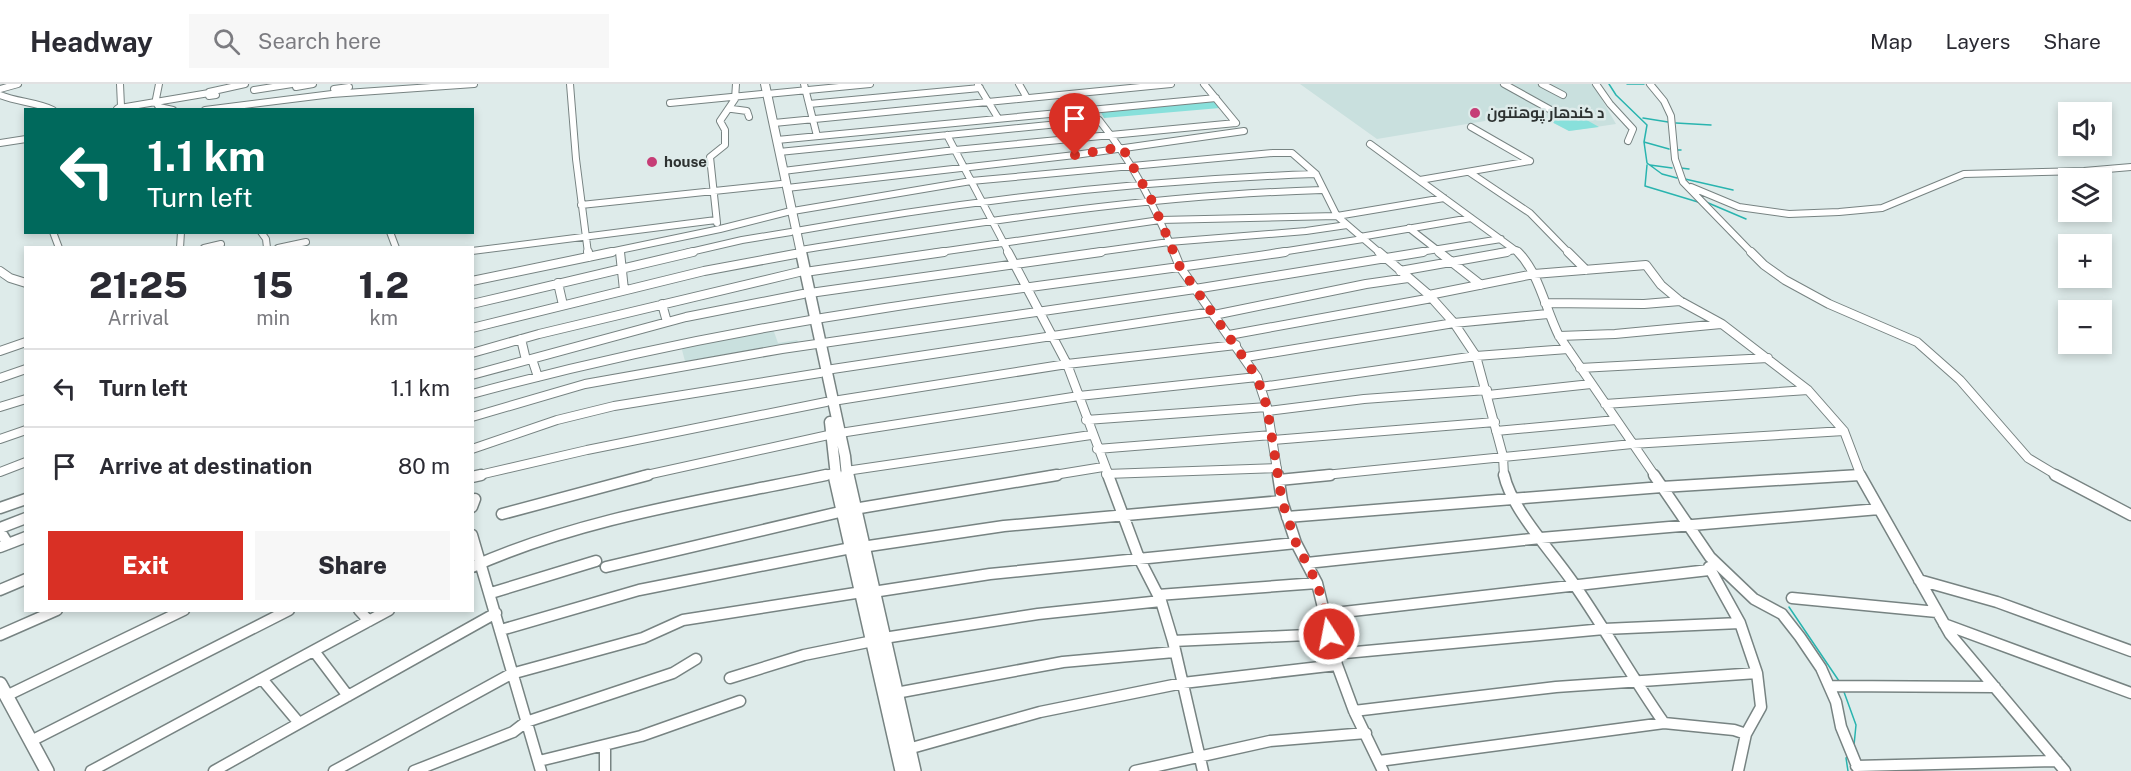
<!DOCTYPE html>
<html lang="en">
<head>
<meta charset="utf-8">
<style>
  body { margin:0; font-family:"Public Sans",Cairo,sans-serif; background:#f7f7f7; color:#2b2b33; height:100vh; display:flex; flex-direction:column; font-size:22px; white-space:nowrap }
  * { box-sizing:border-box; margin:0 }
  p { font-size:20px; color:#7c7c81 }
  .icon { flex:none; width:33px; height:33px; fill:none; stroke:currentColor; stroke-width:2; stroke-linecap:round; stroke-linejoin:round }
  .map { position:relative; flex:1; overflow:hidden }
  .details { position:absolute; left:24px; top:162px; width:450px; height:366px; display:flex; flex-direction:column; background:#fff; border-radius:0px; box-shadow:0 3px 9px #0003 }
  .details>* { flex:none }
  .top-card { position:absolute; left:24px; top:24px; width:450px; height:126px; border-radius:0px; box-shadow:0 3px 9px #0003; background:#00695c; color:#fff; overflow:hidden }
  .tools { position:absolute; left:2058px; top:18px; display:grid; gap:12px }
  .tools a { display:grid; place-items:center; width:54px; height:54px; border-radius:0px; background:#fff; box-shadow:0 3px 9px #0003; font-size:30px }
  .pin { position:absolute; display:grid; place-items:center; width:51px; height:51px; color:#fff; margin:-62px -26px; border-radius:50% 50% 50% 0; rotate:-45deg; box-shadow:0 0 6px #0007 }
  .pin .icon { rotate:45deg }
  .me { position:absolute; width:66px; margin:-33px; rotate:349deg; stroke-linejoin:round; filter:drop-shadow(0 0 4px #0008) }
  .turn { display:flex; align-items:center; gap:21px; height:126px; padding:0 24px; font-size:27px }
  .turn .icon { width:78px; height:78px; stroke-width:2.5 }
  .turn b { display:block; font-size:42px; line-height:51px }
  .eta { display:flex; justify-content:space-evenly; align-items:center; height:102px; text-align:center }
  .eta b { font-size:36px; font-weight:800; line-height:42px }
  .action { display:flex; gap:12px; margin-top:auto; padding:12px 24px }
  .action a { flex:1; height:69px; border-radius:0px; background:#d93025; color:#fff; font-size:24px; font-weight:800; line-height:69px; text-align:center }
  .action a+a { background:#f7f7f7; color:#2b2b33 }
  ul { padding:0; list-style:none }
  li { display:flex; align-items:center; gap:18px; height:78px; padding:0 24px; border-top:2px solid #e1e1e2 }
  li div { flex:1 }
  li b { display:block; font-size:22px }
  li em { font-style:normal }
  header { display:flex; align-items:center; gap:36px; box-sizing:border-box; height:84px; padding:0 30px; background:#fff; border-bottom:2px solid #e1e1e2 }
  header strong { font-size:28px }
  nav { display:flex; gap:33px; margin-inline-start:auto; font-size:21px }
  .search { width:420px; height:54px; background:#f7f7f7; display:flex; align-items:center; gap:15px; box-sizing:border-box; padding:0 21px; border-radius:0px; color:#7c7c81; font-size:22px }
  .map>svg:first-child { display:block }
  .built { fill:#c9e0de }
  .green { fill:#88e0db }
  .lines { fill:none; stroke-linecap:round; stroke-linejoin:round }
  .stream { stroke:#29b4af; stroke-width:1.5 }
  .minor-far2-casing { stroke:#778382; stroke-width:8 }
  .minor-far1-casing { stroke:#778382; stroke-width:10 }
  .minor-casing { stroke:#778382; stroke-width:13 }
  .major-far2-casing { stroke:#778382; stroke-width:10 }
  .major-far1-casing { stroke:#778382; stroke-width:13 }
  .major-casing { stroke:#778382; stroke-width:16 }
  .minor-far2 { stroke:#fff; stroke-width:6 }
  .minor-far1 { stroke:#fff; stroke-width:8 }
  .minor { stroke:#fff; stroke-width:10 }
  .major-far2 { stroke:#fff; stroke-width:8 }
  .major-far1 { stroke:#fff; stroke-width:10 }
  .major { stroke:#fff; stroke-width:13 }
  .route { stroke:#d93025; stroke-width:10; stroke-dasharray:0 18 }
  .poi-dot { fill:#c63d76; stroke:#deebea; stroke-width:2 }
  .labels { text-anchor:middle; stroke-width:5; stroke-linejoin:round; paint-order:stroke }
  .far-poi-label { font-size:15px; font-weight:bold; fill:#2d3231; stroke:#deebea; text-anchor:start }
</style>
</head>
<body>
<header>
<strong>Headway</strong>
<div class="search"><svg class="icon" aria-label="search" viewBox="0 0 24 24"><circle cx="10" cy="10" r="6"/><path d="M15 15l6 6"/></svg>Search here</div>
<nav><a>Map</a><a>Layers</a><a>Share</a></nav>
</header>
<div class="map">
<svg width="2131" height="687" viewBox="0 0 2131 687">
  <rect width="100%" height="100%" fill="#deebea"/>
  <path class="built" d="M1300,0H1593L1616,40L1569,47L1546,35L1530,37L1521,31L1377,55Z
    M773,245L778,259L797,256L800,260L686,281L681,262Z"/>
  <path class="green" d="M1213,16L1220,24L1104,34L1099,25Z
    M1576,30L1599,43L1569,47L1546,35Z"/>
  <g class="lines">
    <path class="stream" d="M1609,0L1616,11L1647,41L1644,58L1647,79L1662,90L1677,94
      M1627,0H1644
      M1643,34L1668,38
      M1676,39L1711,41
      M1644,58L1669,65
      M1677,66H1681
      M1647,81L1645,102L1698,118
      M1650,81L1672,84
      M1681,84L1689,85
      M1685,95L1733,106
      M1706,118L1746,135
      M1789,523L1839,597
      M1844,608L1856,641L1854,661
      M1848,687L1846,674L1849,671"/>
    <defs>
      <path id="minor-far2" d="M570,0L576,75L588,169
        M804,0L817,52
        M1019,0L1027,14
        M1204,0L1236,39
        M1504,0L1560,31
        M1542,0L1563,11
        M1596,0L1610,20L1633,45L1628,57
        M1650,0L1664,17L1671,32L1675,75L1683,98L1752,169
        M978,1L998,34
        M296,3L313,0
        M0,5L18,0
        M334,5L349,3
        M254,6L292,0
        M767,10L870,0
        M0,11C17,18 36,18 53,26
        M216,11L209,12V8L245,0
        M156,15L159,0
        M156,19L159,23L173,26
        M670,19L762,10
        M809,20L980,4
        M120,24L209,9
        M117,25L121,22L120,0
        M732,25L747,27L749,33
        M205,26L332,10L474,0
        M774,39L1171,0
        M1471,43L1530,77
        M947,51L1009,169
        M777,56L1216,14
        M0,59L26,55
        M1370,60L1519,169
        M779,68L1099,36C1132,77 1154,121 1174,169
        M783,87L955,66L1236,39
        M1469,88L1530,129L1569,169
        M1420,96L1530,77
        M1691,103L1739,123L1789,130L1839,128L1882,124L1964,90L2084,87L2131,83
        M787,104L1075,71L1244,47
        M581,121L781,100
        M717,139L710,73L725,61V46L720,37L735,15L736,0
        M1409,144L1441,169
        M796,147C968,116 1141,96 1316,90
        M53,148L59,164
        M261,148L266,155L267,164
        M390,148L396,164
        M1360,153L1471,134
        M180,164L181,148
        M204,164L221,160
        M278,164L306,158
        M800,166C974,139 1146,111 1322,106
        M472,167L716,136
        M605,169L720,145L787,128L971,97L1273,69H1292L1316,90L1337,132L1380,169
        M686,169L742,156L791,148
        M933,169L1160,136L1337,132L1444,114
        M1090,169L1169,158L1306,147L1347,141
        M1275,169L1363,155
        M1414,169L1501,155
        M1498,169L1516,166"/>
      <path id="minor-far1" d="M588,168L589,173
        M620,168L624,206
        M1008,168L1067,280L1109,392
        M1174,168L1180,183L1257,293L1267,323L1278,392
        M1379,168L1429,211L1454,239L1476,272L1503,372L1504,392
        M1439,168L1481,201
        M1518,168C1539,189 1545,224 1559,252L1655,392
        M1568,168L1586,186
        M1751,168L1764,181L1785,196L1829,220L1917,258L1960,296L2028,374L2058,392
        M0,187L10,194L26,199
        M1400,187L1507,168
        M805,188L944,168
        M472,197L612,168
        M558,199L563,221
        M810,209L1101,168
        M1429,211L1534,190L1646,181L1661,201L1680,217L1722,240L1808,306L1844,347L1861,392
        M1545,219L1644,220L1680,217
        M472,220L693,168
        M662,220L667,238
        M1214,231L1366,200L1408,194
        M472,244L704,187L795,170
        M1229,251L1432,214
        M1559,252L1615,250L1721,240
        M521,255L526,276
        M0,267L26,258
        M472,269L539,250L799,188
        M1246,273L1454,239L1548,230
        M532,275L538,293
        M1580,284L1768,274
        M826,286L1212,228
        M472,291L686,233L803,210
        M0,294L26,285
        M1261,303L1476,272L1568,265
        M472,310C608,273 746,245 885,224C1018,203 1152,188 1285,168
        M1488,311L1591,300
        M833,317L1067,280L1236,261
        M1605,320L1808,306
        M0,323L26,315
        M1268,327L1364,315L1487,306
        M472,333L585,300L782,265L1195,205L1423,168
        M1086,336L1267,323
        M1496,347L1616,336
        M840,349L1079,312L1257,293
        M0,355L26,346
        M1273,356L1495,338
        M472,365L557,336L614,322L820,289
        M1097,365L1272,351
        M846,387L1091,351
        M0,388L26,378
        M1106,390L1277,384
        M475,392L587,366L826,318
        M642,392L833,350
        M819,392L835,389
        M1048,392L1103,383
        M1315,392L1632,360L1844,347
        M1839,392L1860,391"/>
      <path id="minor" d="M1108,391L1139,474L1161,517L1173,557L1203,687
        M1278,391L1282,417L1296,459L1317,499L1337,581L1354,627L1383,687
        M1504,391C1512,427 1555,471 1576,503C1607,548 1633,595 1664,639
        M1654,391L1710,473L1754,515L1782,530L1800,553L1821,584L1836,618L1841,643L1859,687
        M1860,391L1950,550L2065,687
        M2055,391L2131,431
        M472,393L481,391
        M1279,396L1330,391
        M472,423L475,415
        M0,424L26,415
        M854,425L1057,391
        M502,430L648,391
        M1287,433L1662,403L1860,391
        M0,444L26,434
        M0,447L8,460
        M472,451L541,687
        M0,463L26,453
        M862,463L1004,442L1282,417
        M1307,479L1541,454L1879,425
        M472,483C584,433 707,416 826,391
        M606,483L844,427
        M1709,483L1740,539L1757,589L1761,623L1746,650L1738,687
        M1919,496L1997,518L2131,567
        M0,506L26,495
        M873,508L990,490L1296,459
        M491,509L596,477
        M1158,511L1317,499
        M1792,514L1937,528
        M359,526L369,537
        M1326,530L1709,486
        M1944,540L2131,609
        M501,546L639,506L851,464
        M0,551L57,526
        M884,554L1038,530L1161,517
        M1173,557L1329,550
        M314,567L348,612
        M1334,570L1604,545L1740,539
        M730,594L804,571L873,557
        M262,595L299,639
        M1830,602L1995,603
        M896,609L1063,578L1174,568
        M6,612L184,526
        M1354,627L1556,603L1757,589
        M31,657L289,526
        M605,662V687
        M908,665L1040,628L1183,599L1337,581
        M539,677L641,652L740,617
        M1379,677L1664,639L1734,646L1746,650
        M1856,682L2057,677
        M91,687L389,526
        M214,687L496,529
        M334,687L511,590L643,554L683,536L862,508
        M414,687L513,648L526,638L673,589L696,575
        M1135,687L1270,657L1366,649"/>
      <path id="major-far2" d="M765,0L801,169"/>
      <path id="major-far1" d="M801,168L845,372L847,392
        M830,338L836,392"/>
      <path id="major" d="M835,391L902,687
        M847,391L914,687
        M0,600L47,687"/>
    </defs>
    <use href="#minor-far2" class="minor-far2-casing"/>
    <use href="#minor-far1" class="minor-far1-casing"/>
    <use href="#minor" class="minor-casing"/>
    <use href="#major-far2" class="major-far2-casing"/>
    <use href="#major-far1" class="major-far1-casing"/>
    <use href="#major" class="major-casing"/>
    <use href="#minor-far2" class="minor-far2"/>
    <use href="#minor-far1" class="minor-far1"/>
    <use href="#minor" class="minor"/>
    <use href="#major-far2" class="major-far2"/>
    <use href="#major-far1" class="major-far1"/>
    <use href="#major" class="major"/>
  </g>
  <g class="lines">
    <path class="route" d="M1075,71L1122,63L1152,117L1180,183L1257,293L1267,323L1282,417L1296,459L1317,499L1326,530L1329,550"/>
  </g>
  <g class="poi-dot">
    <circle cx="1475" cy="29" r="6"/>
    <circle cx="652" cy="78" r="6"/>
  </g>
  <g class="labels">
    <g class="far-poi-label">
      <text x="1487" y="34">د کندهار پوهنتون</text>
      <text x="664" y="83">house</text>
    </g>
  </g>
</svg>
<div class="tools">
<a><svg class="icon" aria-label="sound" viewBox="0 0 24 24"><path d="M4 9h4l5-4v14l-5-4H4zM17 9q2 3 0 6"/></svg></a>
<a><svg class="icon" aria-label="layers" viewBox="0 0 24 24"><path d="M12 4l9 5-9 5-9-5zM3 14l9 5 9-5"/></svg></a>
<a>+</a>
<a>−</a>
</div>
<div class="pin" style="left:1075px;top:71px;background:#d93025"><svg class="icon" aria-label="arrive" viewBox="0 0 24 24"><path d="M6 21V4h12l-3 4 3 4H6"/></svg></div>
<svg class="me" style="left:1329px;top:550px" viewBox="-20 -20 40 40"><circle r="17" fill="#d93025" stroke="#fff" stroke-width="3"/><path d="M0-11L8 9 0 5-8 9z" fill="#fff"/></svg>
<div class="top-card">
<div class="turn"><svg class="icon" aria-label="left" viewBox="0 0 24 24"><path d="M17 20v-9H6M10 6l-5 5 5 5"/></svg><div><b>1.1 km</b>Turn left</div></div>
</div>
<section class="details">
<div class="eta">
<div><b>21:25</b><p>Arrival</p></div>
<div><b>15</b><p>min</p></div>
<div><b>1.2</b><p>km</p></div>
</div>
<ul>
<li><svg class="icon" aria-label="left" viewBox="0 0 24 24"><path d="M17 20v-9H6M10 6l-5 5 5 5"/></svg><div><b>Turn left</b></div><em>1.1 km</em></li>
<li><svg class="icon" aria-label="arrive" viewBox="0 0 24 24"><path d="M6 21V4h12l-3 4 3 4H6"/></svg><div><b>Arrive at destination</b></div><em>80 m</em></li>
</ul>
<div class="action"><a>Exit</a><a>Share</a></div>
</section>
</div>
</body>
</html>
